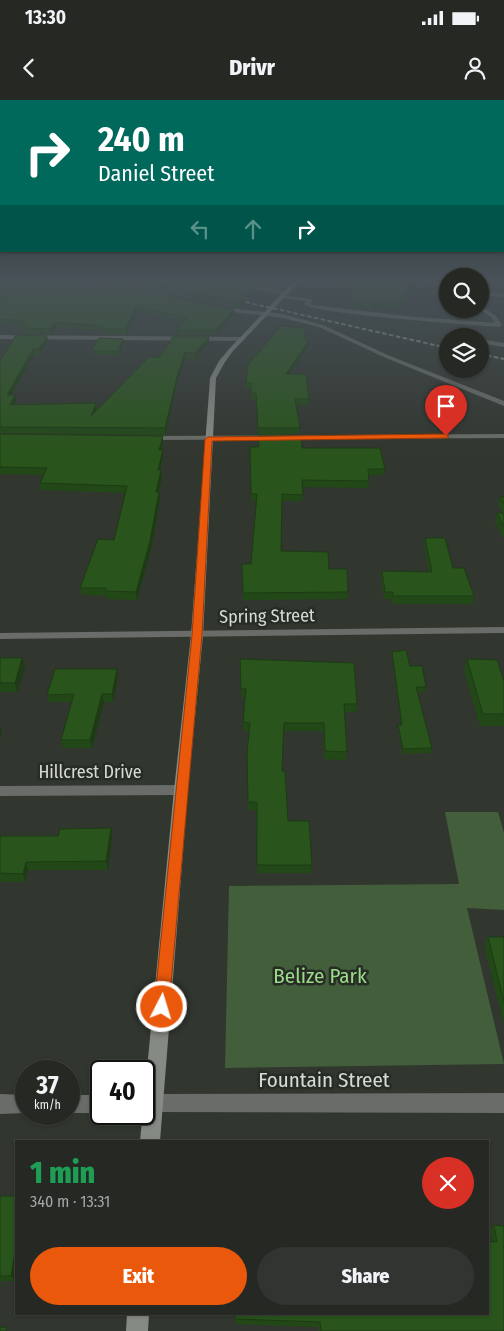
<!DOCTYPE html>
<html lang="en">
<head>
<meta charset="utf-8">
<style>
  body { margin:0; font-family:"Fira Sans Condensed",sans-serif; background:#313430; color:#f1f3f6; height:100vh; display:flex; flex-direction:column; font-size:19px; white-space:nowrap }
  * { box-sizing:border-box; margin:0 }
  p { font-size:16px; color:#a3a6a6 }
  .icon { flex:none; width:28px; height:28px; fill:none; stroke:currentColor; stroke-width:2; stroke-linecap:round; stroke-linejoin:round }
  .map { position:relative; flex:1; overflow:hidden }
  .side { position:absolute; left:15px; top:1040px; width:474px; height:175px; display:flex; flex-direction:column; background:#252823; border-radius:0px; box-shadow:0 1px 4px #0004,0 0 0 1px #424441 }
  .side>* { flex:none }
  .hud { position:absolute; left:0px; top:0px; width:505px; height:152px; box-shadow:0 1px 4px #0004,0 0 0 1px #424441; background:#00695c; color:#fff; overflow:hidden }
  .tools { position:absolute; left:439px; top:168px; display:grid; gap:10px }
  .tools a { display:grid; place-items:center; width:50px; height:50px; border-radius:50%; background:#252823; box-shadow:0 1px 4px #0004,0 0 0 1px #424441; font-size:25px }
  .speed { position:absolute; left:15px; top:960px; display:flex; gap:10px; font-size:25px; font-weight:700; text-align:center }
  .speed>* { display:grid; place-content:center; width:65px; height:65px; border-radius:50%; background:#252823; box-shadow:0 1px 4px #0004,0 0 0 1px #424441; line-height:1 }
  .speed small { font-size:12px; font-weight:400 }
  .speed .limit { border:2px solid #111; border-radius:8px; background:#fff; color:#111 }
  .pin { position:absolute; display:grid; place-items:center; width:42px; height:42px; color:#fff; margin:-51px -21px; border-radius:50% 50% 50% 0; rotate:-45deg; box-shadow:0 0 5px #0007 }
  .pin .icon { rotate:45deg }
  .me { position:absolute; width:55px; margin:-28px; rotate:5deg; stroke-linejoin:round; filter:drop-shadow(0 0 4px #0008) }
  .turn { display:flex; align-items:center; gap:18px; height:105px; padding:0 15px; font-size:22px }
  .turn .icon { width:65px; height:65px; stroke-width:2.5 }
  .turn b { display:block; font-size:35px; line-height:42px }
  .lanes { display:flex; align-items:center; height:48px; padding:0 15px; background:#0003; justify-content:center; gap:25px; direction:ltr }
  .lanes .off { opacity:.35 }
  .round { display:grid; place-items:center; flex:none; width:52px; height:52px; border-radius:26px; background:#313430 }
  .head { display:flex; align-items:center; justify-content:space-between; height:85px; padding:0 15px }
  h1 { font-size:30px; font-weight:800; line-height:38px; color:#1e9e55 }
  .primary-button { display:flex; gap:10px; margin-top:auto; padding:10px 15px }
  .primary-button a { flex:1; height:58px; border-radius:30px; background:#ea580c; color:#fff; font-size:20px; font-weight:800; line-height:58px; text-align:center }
  .primary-button a+a { background:#313430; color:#f1f3f6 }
  .status { display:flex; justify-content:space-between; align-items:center; height:35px; padding:0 25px; background:#252823; direction:ltr }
  .status svg { height:14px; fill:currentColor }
  header { display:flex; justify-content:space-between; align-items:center; height:65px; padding:0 15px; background:#252823; font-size:22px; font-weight:800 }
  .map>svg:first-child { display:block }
  .green { fill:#425e3a }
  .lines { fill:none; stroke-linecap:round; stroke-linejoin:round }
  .lane { fill:#696c68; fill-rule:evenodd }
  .street { fill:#696c68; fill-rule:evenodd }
  .secondary { fill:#868a84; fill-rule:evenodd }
  .rail { stroke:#929791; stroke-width:2; stroke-dasharray:4.5 2.5; stroke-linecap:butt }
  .wall { fill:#234818 }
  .shaded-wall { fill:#1d3b14 }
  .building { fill:#29541c; stroke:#1d3b14 }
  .route { fill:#ea580c; stroke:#983908 }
  .labels { text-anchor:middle; stroke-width:5; stroke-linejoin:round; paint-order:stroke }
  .street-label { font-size:18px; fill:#d7dbd6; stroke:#272c25 }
  .near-park-label { font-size:21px; fill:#9adb89; stroke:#272c25 }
  .near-street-label { font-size:21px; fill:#d7dbd6; stroke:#272c25 }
</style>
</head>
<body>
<div class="status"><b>13:30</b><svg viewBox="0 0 49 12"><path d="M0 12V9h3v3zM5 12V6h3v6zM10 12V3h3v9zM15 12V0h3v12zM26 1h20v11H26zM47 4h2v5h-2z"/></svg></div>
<header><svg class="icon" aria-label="back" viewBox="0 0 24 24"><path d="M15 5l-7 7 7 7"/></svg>Drivr<svg class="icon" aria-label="person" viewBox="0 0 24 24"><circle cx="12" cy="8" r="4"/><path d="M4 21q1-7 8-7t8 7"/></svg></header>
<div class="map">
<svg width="504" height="1231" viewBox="0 0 504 1231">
  <rect width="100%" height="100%" fill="#31362f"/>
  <path class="green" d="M445,712H498L504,733V810L467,808L504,964L225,968L229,786L459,784Z"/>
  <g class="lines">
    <path class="lane" d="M423,180H429L448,188V191Z
      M237,183L286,191L289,193L286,195L235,186Z
      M480,191L504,193V197L480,195Z
      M282,195L312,199L311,205L322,206L406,216L495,223L491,217L479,209L480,205L495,215L502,225L499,227C474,225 313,214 304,204L306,201L280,198Z
      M480,239L504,243V247L480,243Z"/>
    <path class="street" d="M99,180H108L127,185L124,187Z
      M219,207L283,214L323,225L390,256L504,301V306L386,258L319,227L283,218L217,210Z
      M0,235L242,237L245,239L242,241L0,239Z
      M504,334V338L147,340L143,338L147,336Z
      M504,527V533L0,539V533Z
      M181,685L186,686L188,690L186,694L181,695L0,696V686Z
      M504,993V1013L144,1012V996L147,994Z
      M0,994L26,995V1013L0,1014Z
      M69,995H101V1013H69Z"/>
    <path class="secondary" d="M295,180H301L233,251L225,262L216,278L203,535L188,690L160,1041H140L174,690L191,535L210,278L219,261L229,249Z
      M127,1214H149L148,1231H126Z"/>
    <path class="rail" d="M232,199L448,248
      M480,254L504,259"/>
  </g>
  <path class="wall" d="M0,180L99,189L213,207L234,209V214L216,235H177L176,230L183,222L179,221L136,210L127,234H103L102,231L56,227L52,234L22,233L21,228L23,226L0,224Z
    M116,180H115H273L265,187L254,185V191L240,207L214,204Z
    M302,180H414V187L401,208L377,206L374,210L351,208V200L354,197H351V190L355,185L303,180Z
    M47,236L48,241L40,255H34L12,295H15L16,301L14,304L96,303V310L159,257L209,237V243L195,259L185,258L177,283L165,335L0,333V261Z
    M123,239L124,242L118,255H93L92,251Z
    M305,240H309L308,246L290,274L309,299V305H296L300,328L299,334L258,335L256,300H251V289H246V283Z
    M0,334L163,342L162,350H163V357L160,370H161L162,377L159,392L160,398L151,449L137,500L107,499L106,496L82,495L80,488L114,440L125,393L41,390L40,383L44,375L0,374Z
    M250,347L302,348L385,369L384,375H369V381L368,388L302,387L303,401H282L281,451L329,469L348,492V499L243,500L242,464H251L256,401H251Z
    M500,397H504V439L495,421L497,413H503L498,405Z
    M425,438L453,468L474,496L473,504H392V499H384L381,479L382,471L429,472L424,445Z
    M392,552L410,566L426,587L425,592H417L432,648L431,653L403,654L398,630V625H401L392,557Z
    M0,558H22L25,566L17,592H0Z
    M240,559L357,604L356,612H345L347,652L346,660L324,659L323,631H283L282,671L288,721L312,765L311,773H257L256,710L248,711L247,653L249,631H243V622L245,597L241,598Z
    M467,559L504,581V626H480L464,571Z
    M118,577L113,602H104L92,648H63L61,640L72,602H49L47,595Z
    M111,728L112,737L108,770H28L25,782H0V736H58Z
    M488,837H504V924L484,846Z
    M0,1096H16V1175L15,1181H0Z
    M494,1125L504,1126V1231H319V1227L235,1224V1219L488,1214L492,1142L490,1131Z"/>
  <path class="shaded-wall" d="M265,180H273L265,187Z
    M414,180V187L401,208V201Z
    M254,184V191L240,207V200Z
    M378,199L377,206L374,210L375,203Z
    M136,206V210L127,234L126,229Z
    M234,209V214L216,235V230Z
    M55,222L56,227L52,234L51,229Z
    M47,236L48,241L40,255L39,249Z
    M209,237V243L195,259V253Z
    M123,239L124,242L118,255V251Z
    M309,240L308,246L286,280V274Z
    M33,249L34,255L8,301L7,295Z
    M185,252V258L177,283L165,335V328L177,277Z
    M15,295L16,301L11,311L10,305Z
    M96,303L97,309L91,322V316Z
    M163,336V342L160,357L159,350Z
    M163,350V357L158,377V370Z
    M161,370L162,377L157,398L156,392Z
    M159,392L160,398L151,449L137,500L136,492Z
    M22,558L25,566L17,592L15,583Z
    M117,569L118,577L113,602L112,594Z
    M102,594L104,602L92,648L90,640Z
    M0,625L2,633L0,639Z
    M111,728L112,737L108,770L106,761Z
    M26,762L28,770L25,782L23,774Z
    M16,1145V1175L15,1181L11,1176Z"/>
  <path class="building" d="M0,180H64L99,189L109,180L213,207L234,209L216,230H176L187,219L179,216L136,206L126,229H102L103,226L55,222L51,229L21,228L25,221L0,219Z
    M142,180H227L254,184L240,200L214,197Z
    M359,180H414L401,201L378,199L375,203L351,200L359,191L351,190Z
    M281,226L304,228L305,240H309L286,274H306L309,299H295L300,328H258L256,293H251V283H246L248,265Z
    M16,235L47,236L39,249H33L7,295H15L10,305L96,303L91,316L149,257H159L170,243L172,237H209L195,253L185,252L177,277L165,328L0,327V261Z
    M99,238L123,239L118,251H92Z
    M0,334L163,336L159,350H163L158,370H161L156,392H159L150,441L136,492L106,491V488H80L98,439L114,440L127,386L40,383L47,368L0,367Z
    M258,336H301L302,348H380L385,369H368L369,381L302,380L303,395L282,394L281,451L328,452L329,469H347L348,492L243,493L242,464H251L257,394H251L250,347H259Z
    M500,397H504V404Z
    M497,413H504V427Z
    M425,438H445L453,468H464L474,496H393V492H385L382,471L432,472Z
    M406,550L410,566H422L426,587H416L432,648L403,649L398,625H402L392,552Z
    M0,558H22L15,583H0Z
    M240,559L354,563L357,604H344L347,652L325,651L324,623H284L282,671H285L288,721H309L312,765H257V702H248L247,653L250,623L243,622L246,589H241Z
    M467,559L497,560L504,581V614H483Z
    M55,569H117L112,594H102L90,640H61L74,594L47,595Z
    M111,728L106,761L26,762L23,774L0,773V736H58L60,729Z
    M488,837H504V902Z
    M0,1096H16V1145L11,1176H0Z
    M494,1125L504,1126V1231H321L320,1222L235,1219V1214H488V1142H497Z
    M0,1227H7L6,1231H0Z"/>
  <linearGradient id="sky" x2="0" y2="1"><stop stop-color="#1b1e1a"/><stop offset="0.51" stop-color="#485258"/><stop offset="1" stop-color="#485258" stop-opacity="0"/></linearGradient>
  <rect width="504" height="352" fill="url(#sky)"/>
  <path class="route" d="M446,334L448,335V338L212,341L202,535L169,907L167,913L162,915L156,913L154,907L192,535L205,339L208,337Z"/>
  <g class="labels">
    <g class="street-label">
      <text transform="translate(267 516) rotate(-1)" y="6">Spring Street</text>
      <text x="90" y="678">Hillcrest Drive</text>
    </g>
    <g class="near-park-label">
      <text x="320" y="883">Belize Park</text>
    </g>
    <g class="near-street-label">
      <text x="324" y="987">Fountain Street</text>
    </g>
  </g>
</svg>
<div class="tools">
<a><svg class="icon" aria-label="search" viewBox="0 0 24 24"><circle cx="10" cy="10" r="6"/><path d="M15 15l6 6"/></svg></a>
<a><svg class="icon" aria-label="layers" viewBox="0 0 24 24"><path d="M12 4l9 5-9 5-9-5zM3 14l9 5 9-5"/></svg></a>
</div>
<div class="speed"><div>37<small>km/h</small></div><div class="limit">40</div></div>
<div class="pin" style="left:446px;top:336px;background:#d93025"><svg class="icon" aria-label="arrive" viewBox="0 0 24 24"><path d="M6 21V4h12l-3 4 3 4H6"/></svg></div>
<svg class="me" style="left:162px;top:907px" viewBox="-20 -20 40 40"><circle r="17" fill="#ea580c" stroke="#fff" stroke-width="3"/><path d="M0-11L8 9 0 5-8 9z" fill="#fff"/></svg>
<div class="hud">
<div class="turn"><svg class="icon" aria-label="right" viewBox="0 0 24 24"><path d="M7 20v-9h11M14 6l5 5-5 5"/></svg><div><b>240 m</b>Daniel Street</div></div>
<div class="lanes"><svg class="icon off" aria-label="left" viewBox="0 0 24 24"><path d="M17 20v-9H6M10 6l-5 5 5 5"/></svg><svg class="icon off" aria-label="ahead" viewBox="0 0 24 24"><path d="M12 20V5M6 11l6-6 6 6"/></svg><svg class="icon" aria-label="right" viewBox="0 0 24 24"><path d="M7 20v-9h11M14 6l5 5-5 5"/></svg></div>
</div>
<section class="side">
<div class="head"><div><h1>1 min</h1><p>340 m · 13:31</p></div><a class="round" style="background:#d93025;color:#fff"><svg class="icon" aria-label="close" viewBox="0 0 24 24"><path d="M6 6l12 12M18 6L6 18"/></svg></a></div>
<div class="primary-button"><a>Exit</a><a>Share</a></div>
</section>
</div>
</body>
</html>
